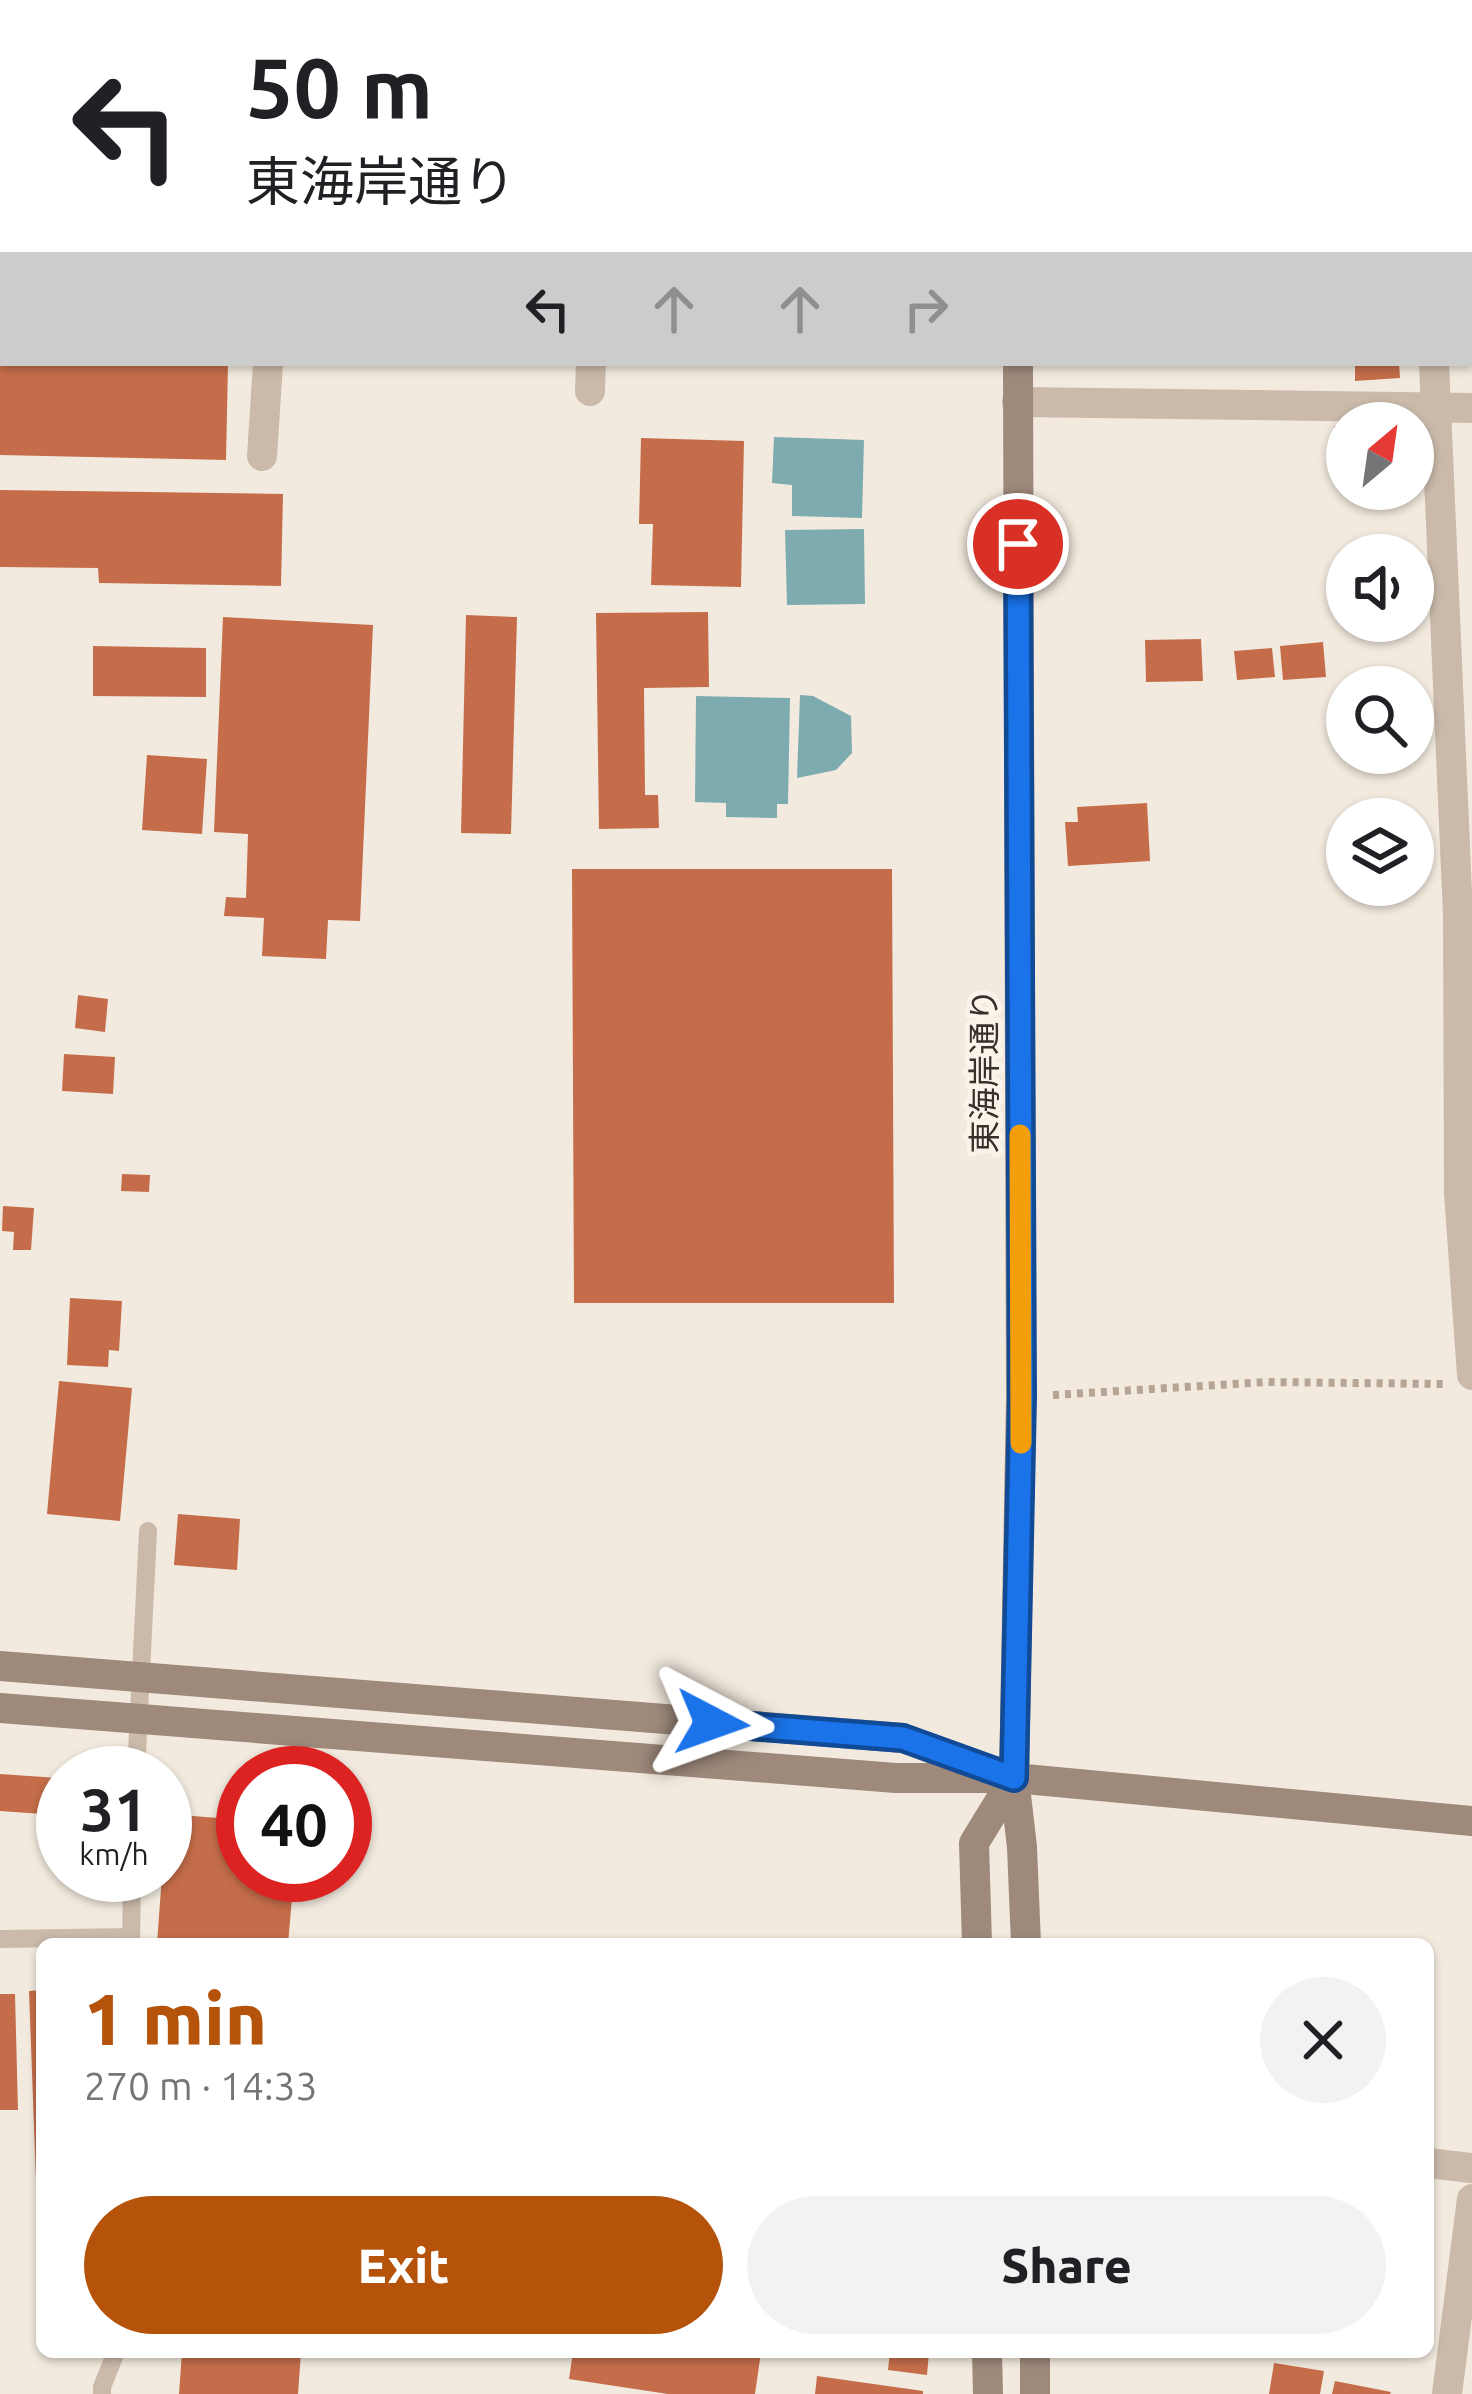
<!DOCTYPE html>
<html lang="en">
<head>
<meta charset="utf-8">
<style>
  body { margin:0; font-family:Ubuntu,"Noto Sans JP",sans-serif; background:#f2f2f2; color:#202124; height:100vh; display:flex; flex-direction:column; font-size:45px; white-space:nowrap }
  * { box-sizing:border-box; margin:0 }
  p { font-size:39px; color:#757577 }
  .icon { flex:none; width:66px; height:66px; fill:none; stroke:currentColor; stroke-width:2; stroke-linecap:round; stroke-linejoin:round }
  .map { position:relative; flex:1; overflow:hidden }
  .panel { position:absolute; left:36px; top:1938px; width:1398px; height:420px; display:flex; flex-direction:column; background:#fff; border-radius:18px; box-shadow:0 3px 9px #0004 }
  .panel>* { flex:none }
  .guide { position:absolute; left:0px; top:0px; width:1473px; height:366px; box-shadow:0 3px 9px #0004; background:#fff; color:#202124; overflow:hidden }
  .needle { width:78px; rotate:29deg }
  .fabs { position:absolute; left:1326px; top:402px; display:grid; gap:24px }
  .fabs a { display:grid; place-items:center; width:108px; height:108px; border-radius:50%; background:#fff; box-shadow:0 3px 9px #0004; font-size:60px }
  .speed { position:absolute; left:36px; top:1746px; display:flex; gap:24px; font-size:60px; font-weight:700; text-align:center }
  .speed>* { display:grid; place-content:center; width:156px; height:156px; border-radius:50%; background:#fff; box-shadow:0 3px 9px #0004; line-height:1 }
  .speed small { font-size:30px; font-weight:400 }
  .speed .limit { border:18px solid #d22; background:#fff; color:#111 }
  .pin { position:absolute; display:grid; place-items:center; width:102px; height:102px; color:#fff; margin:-51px; border:6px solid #fff; border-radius:50%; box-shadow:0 3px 12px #0007 }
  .me { position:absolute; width:132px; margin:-66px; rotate:94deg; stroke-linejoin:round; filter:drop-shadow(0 0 9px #0008) }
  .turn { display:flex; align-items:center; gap:42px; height:252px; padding:0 48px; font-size:54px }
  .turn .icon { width:156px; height:156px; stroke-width:2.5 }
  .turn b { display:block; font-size:84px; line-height:102px }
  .lanes { display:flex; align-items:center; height:114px; padding:0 48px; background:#0003; justify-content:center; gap:60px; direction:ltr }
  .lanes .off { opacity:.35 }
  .round { display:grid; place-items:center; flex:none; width:126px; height:126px; border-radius:63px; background:#f2f2f2 }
  .headline { display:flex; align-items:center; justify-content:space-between; height:204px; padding:0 48px }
  h1 { font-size:72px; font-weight:800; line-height:90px; color:#b45309 }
  .cta { display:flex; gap:24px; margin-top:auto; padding:24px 48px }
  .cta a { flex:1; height:138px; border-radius:72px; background:#b45309; color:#fff; font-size:48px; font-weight:800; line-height:138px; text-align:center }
  .cta a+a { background:#f2f2f2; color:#202124 }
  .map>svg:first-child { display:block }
  .water { fill:#7dabaf }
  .building { fill:#c56d4a }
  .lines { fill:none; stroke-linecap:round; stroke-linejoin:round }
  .path { stroke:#b6a494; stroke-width:8; stroke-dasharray:6 6; stroke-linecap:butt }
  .lane { stroke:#cbbaaa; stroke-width:18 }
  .street { stroke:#cbbaaa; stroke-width:30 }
  .secondary { stroke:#9e897b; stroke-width:30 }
  .route-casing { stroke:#114b97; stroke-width:30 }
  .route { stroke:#1a73e8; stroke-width:21 }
  .slow { stroke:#f59e0b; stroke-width:21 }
  .labels { text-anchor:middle; stroke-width:10; stroke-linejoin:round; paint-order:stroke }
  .street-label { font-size:33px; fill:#382f29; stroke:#faf3ea }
</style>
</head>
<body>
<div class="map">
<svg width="1472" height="2394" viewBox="0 0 1472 2394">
  <rect width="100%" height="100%" fill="#f2eade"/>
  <path class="water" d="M774,437L864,440L862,518L792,516V485L772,483Z
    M864,529L865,604L787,605L785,530Z
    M800,695L813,696L851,716L852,753L836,770L797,778Z
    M696,696L790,698L788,804H777V818L726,817V803L695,802Z"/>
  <path class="building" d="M0,363H228L226,460L0,455Z
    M1355,363H1399L1400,378L1355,381Z
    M1334,426H1347V465H1334Z
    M641,438L744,441L741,587L651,585L653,524H639Z
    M0,490L283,494L281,586L99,583L98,568L0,567Z
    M708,612L709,687L644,688L645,795H658L659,828L599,829L596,613Z
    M466,615L517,617L511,834L461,833Z
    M223,617L373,625L360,921L328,920L326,959L262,956L264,918L224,916L226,897L246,898L248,834L214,832Z
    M1201,639L1203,681L1146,682L1145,640Z
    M1323,642L1326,677L1283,680L1280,646Z
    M93,646L206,648V697L93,696Z
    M1272,648L1275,677L1237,680L1234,651Z
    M147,755L207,759L202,834L142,830Z
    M1147,803L1150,861L1068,866L1065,822H1078L1077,807Z
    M572,869H892L894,1303H574Z
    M78,995L108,999L105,1032L75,1028Z
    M64,1054L115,1057L113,1094L62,1091Z
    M122,1174L150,1175L149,1192L121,1191Z
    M3,1206L34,1208L31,1250H13L14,1232L2,1231Z
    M70,1298L122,1301L119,1351L109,1350L108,1367L67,1365Z
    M59,1381L132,1388L120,1521L47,1514Z
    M178,1514L240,1519L237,1570L174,1565Z
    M0,1774L58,1778L43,1814L0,1811Z
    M168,1814L243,1820V1875H294L288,1944H157L162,1875H165Z
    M42,1990V2181H36L29,1991Z
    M0,1994H15L18,2110H0Z
    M182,2352H301L298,2394H179Z
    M573,2352H761L755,2394H668L569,2379Z
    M890,2352H929L927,2375L888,2370Z
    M1274,2363L1324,2371L1320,2394H1269Z
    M817,2376L923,2391V2394H815Z
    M1335,2381L1391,2392L1390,2394H1332Z"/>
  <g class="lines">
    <path class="path" d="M1053,1395L1267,1382L1445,1384"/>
    <path class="lane" d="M136,1773L148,1531
      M0,1939L131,1937
      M131,1944L132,1875
      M102,2394V2387L116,2352"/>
    <path class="street" d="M1410,0V3
      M290,3V0
      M613,3L614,0
      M1434,363L1458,916L1459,1193L1472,1375
      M590,391L591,363
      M1017,402L1472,408
      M262,456L268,363
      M1428,2163L1472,2168
      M1447,2394L1472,2199"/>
    <path class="secondary" d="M1019,3V0
      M1018,363L1021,1397L1014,1778L1022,1847L1026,1944
      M0,1666L903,1738L993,1771
      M0,1708L896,1778H1014L1472,1821
      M977,1944L974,1843L1014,1778
      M987,2352L988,2394
      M1035,2352V2394"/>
  </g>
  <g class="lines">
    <defs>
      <path id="route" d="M712,1723L903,1738L1014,1778L1022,1396L1018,544"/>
    </defs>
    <use href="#route" class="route-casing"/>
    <use href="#route" class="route"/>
    <path class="slow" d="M1020,1135L1021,1443"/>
  </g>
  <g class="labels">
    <g class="street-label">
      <text transform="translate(984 1071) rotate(-90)" y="12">東海岸通り</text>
    </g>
  </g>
</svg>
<div class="fabs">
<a><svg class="needle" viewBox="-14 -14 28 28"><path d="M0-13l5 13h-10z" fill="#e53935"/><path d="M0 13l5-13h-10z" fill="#757577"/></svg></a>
<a><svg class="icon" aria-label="sound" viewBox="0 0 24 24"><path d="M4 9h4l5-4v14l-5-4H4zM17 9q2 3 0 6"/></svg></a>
<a><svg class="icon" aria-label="search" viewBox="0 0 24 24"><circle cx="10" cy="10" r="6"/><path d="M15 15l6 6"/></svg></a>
<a><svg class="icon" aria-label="layers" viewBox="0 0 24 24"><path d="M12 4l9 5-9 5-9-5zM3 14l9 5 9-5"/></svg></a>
</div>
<div class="speed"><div>31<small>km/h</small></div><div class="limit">40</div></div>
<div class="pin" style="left:1018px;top:544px;background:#d93025"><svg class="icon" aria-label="arrive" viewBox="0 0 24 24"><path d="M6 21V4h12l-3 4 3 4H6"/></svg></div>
<svg class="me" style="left:712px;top:1723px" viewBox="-20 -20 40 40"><path d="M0-17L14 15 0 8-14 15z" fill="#1a73e8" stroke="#fff" stroke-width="4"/></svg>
<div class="guide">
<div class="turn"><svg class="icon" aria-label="left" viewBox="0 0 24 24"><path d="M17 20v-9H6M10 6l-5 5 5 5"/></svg><div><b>50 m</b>東海岸通り</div></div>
<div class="lanes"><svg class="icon" aria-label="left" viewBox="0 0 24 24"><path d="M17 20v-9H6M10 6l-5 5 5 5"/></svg><svg class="icon off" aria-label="ahead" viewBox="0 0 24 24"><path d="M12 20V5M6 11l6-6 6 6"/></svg><svg class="icon off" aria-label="ahead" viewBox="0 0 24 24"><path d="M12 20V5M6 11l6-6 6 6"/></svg><svg class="icon off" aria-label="right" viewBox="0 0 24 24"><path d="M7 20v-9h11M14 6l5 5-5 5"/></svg></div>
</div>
<section class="panel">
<div class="headline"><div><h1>1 min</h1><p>270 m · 14:33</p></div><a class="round"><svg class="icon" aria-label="close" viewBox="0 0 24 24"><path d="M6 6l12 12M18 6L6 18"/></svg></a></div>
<div class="cta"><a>Exit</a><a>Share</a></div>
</section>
</div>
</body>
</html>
